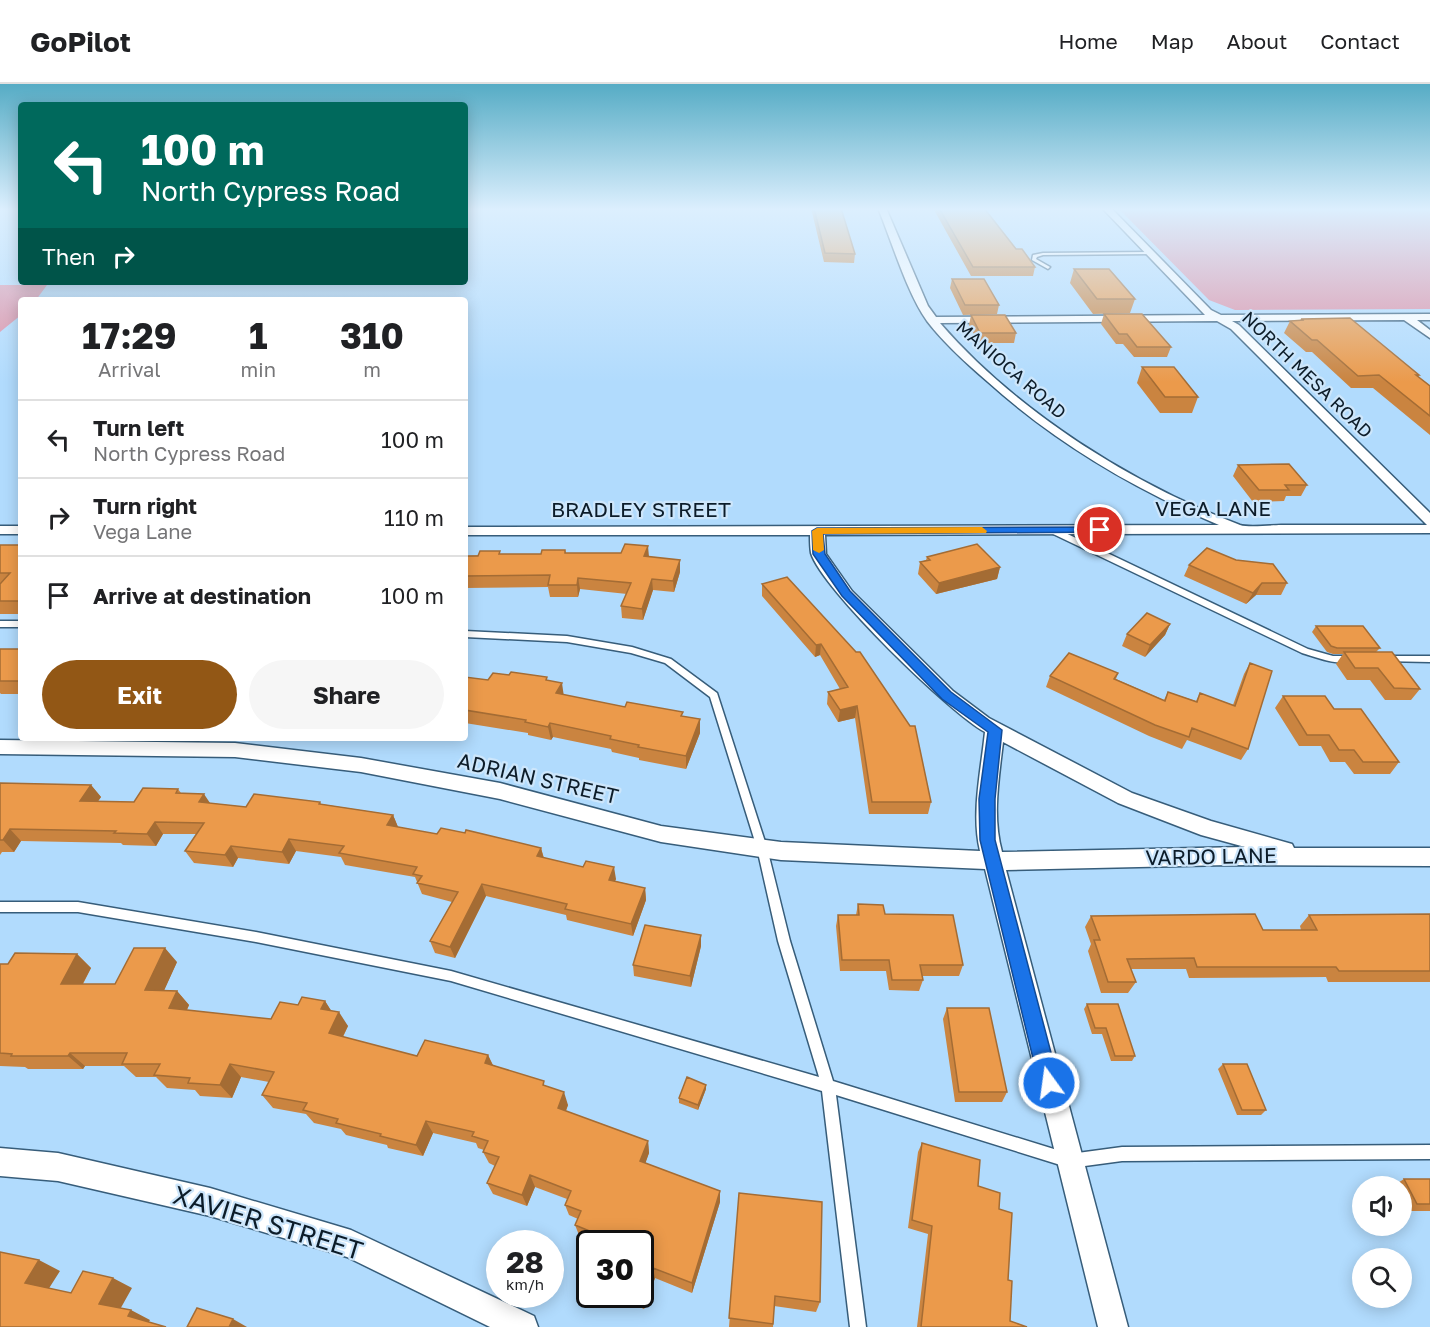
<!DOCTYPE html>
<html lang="en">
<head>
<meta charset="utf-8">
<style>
  body { margin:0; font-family:"Golos Text",sans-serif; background:#f6f6f6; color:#202124; height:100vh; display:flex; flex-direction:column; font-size:22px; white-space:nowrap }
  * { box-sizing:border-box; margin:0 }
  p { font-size:20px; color:#757577 }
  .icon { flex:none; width:33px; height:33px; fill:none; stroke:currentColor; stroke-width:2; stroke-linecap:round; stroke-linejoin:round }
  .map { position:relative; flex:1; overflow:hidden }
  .panel { position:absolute; left:18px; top:213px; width:450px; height:444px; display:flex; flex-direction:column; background:#fff; border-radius:6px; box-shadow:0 3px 15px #0003 }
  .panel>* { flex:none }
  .guide { position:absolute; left:18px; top:18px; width:450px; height:183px; border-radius:6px; box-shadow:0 3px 15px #0003; background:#00695c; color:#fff; overflow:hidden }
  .controls { position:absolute; left:1352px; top:1092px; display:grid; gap:12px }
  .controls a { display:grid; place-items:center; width:60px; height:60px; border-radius:50%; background:#fff; box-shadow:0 3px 15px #0003; font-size:30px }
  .speed { position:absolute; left:486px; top:1146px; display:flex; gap:12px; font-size:30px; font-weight:700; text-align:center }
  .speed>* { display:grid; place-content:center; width:78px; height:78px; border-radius:50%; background:#fff; box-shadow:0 3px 15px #0003; line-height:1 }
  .speed small { font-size:15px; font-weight:400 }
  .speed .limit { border:3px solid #111; border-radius:9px; background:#fff; color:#111 }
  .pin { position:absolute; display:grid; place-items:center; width:51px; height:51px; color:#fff; margin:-26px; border:3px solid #fff; border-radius:50%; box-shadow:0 2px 6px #0007 }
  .me { position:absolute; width:66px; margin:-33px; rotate:346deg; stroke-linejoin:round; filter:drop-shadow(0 0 4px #0008) }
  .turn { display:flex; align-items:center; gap:21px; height:126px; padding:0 24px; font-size:27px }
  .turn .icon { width:78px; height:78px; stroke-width:2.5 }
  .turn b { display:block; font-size:42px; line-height:51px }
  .then { display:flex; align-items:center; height:57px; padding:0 24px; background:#0003; gap:12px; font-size:22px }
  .eta { display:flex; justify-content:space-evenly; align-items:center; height:102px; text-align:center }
  .eta b { font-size:36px; font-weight:700; line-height:42px }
  .cta { display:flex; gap:12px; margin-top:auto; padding:12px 24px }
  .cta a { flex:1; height:69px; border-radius:36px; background:#925715; color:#fff; font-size:24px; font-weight:700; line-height:69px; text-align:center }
  .cta a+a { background:#f6f6f6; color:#202124 }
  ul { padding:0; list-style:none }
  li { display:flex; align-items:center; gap:18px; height:78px; padding:0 24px; border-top:2px solid #e0e0e0 }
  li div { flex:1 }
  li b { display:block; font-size:22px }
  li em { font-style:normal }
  header { display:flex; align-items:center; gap:36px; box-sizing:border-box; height:84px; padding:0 30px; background:#fff; border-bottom:2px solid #e0e0e0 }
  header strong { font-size:28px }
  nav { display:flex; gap:33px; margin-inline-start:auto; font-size:21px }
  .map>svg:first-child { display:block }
  .green { fill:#dd8ca2 }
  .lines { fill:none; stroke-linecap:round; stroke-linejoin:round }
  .lane-casing { stroke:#375d7a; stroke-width:3 }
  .street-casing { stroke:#375d7a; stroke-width:3 }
  .lane { fill:#fff; fill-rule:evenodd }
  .street { fill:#fff; fill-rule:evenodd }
  .wall { fill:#ca8440 }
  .shaded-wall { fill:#a46c34 }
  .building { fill:#eb9a4b; stroke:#a46c34; stroke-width:1.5 }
  .route { fill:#1a73e8; stroke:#114b97; stroke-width:1.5 }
  .slow { fill:#f59e0b }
  .labels { text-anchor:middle; stroke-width:4.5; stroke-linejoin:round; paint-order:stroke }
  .far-street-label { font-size:18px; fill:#0c1c29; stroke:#cde6fb }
  .street-label { font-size:21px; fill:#0c1c29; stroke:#cde6fb }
  .near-street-label { font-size:26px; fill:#0c1c29; stroke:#cde6fb }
</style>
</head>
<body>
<header>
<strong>GoPilot</strong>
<nav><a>Home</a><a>Map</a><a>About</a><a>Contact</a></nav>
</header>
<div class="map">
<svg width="1430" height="1243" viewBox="0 0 1430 1243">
  <rect width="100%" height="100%" fill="#b1dbfd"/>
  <path class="green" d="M1118,124H1430V225L1235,226L1209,216Z
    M0,201H47L36,216H21V231L0,248Z"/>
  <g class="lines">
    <defs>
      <path id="lane" d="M1149,168L1151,170L1043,171L1037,173L1036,175L1050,183L1048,185L1032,176L1033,171L1043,169Z
        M1049,444H1055L1308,565L1333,572H1350L1354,575C1342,584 1316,573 1302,569L1049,448Z
        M0,537H21V543H0Z
        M465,547L567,552L632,563L671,575L717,609L767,764L790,857L833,997L1070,1070L1122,1063L1430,1061V1075L1122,1077L1070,1084L836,1011L866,1243H850L822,1007L451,897L256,858L78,828H0V818H78L256,848L451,887L819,993L778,857L757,764L710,613L665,579L631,569L567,558L465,553Z
        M1384,572H1430V578L1381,577L1380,575L1381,573Z"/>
      <path id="street" d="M878,124H886L928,222L936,233L1205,231L1102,124H1111L1211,226L1221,231L1430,230V236H1417L1430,246V254L1404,236L1232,237L1239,241L1430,429V449L825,451L826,470L852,507L953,607L989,634L1132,709L1211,737L1292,760L1294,764H1430V782L1228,781L1006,786L1128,1243H1098L985,785L781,776L661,758L500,715L361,688L235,673L0,670V656L235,659L361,674L500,699L661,742L781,758L980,767C971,729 981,687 985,648C951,630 821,504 811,469C810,463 810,456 810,451H465V443L1219,441C1134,405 1057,360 988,298C966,279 944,259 927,237C907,209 892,158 878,124ZM1217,237L1231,245L1427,441C1379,441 1330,441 1281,441C1272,441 1249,444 1240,441C1132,400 1017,328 940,239ZM1003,658L1118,719L1201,751L1245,763L1002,768C992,732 999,694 1003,658Z
        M0,442H21V450H0Z
        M0,1064L58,1069L210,1104L351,1146L534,1232L538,1243H490L347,1173L210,1132L58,1097L0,1092Z"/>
    </defs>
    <use href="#lane" class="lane-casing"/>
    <use href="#street" class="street-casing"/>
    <use href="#lane" class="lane"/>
    <use href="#street" class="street"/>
  </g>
  <path class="wall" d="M811,124H841L855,170L854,179L824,178Z
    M933,124H984L1016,165L1035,183L1033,192H971Z
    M1074,185L1135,215L1130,229L1093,230L1070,199Z
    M952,195L999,221L997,230L963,231L950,204Z
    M1104,230L1171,263L1167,273H1134L1123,260H1116L1101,240Z
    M971,231L1016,249L1014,259H978L969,241Z
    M1301,235L1419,291L1418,293L1430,302V351L1373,304H1351L1312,268H1306L1284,249L1290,237H1300Z
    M1142,283L1198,313L1192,329H1160L1137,299Z
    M1238,381L1307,401L1301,412H1286L1284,417L1253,418L1233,392Z
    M0,461H21V530H0Z
    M565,466L566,469L648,472L680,488L674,508L653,506L643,536L622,534L621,522L627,510L580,505L578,513H550L548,503L465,504V472L501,470H541Z
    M927,473L1000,483L997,495L936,510L918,490L920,478L926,476Z
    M1189,481L1287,499L1281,511H1256L1246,520L1184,492Z
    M787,493L931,718L928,730H869L855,634L838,638L827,620L828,608L840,605L820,571L815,573L762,512V500Z
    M1170,540L1165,551L1145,573L1122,562L1127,550Z
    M1316,542L1380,564L1376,568L1420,605L1411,616H1385L1370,596H1347L1336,580L1343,570H1333L1327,568L1312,548Z
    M0,565H21V610H1L0,609Z
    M1250,579L1248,665L1241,676L1187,656L1182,665L1149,652L1046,603L1050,592L1118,589L1116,595L1164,616L1168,608L1196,617L1200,609L1233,621L1244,590Z
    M465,593L488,596H547L564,611L625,623L700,635V649L686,685L639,676V674L612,668L611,665L553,653L551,656L528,651V649L465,639Z
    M1283,612L1334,625L1399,678L1390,690H1354L1345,678H1330L1321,662H1299L1275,624Z
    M0,699L91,701L101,713L98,717L134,718L178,705L181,709L210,719L246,723L320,718L321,720L393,731L398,743L437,750L465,749L541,764L544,774L616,795L615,797L645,804L646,816L633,852L567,836L566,831L486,812L455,874L435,869L430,857L452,818L422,810L415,793L345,781L341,773L296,767L289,780L238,774L233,783L194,779L185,767L196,750H163L156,762L123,761L121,759L21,757L14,768H2L0,771Z
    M858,820L885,830L963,881L959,892H922L923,896L919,907L889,906L886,887H840L836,842L838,831H856Z
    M1430,830V898H1328L1326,893L1189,894L1186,885H1131L1136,898L1128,909H1101L1088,867L1091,860L1085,843L1091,832L1263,846H1301L1300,842L1309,831Z
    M701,851V862L691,903L634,892L633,881Z
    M77,870L91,884L83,900H115L177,878L164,906L177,907L189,921L187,926L271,935L298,921L325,917L331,927L348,942L343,953L417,972L488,971L493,981L546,1002L568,1021L566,1027L648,1057L649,1069L645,1079L720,1107V1118L692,1209L655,1194L644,1225L613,1212V1210H640V1160H599L579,1151L575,1141L578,1135L569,1131L565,1121L567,1115L535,1103L527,1122L493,1110L487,1099L495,1082L489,1079L483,1068L484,1066L478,1064L476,1059L433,1049L423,1072L388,1064L387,1061L346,1051L341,1045L314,1039L306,1030L273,1024L262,1011L269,998L241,993L232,1014L200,1012L195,1006L167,1004L156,993H136L124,982H85L83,985H28L25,983L0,982V880H8Z
    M1087,920L1135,972L1132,977H1111L1102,950H1092L1084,925Z
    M947,924L1007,1008L1002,1018H955L943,935Z
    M1223,980L1266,1026L1261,1031H1237L1218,985Z
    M706,1001V1005L698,1026L679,1019V1014Z
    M922,1059L978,1102L999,1125L1008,1196L1010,1237L1027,1243H917L928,1150L908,1144L918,1068Z
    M1404,1095H1430V1127H1405L1401,1118V1102H1393Z
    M739,1109L820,1218L816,1228L774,1222L773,1243H729Z"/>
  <path class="shaded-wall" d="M648,462L649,473L644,472Z
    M680,476V488L674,508L673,497Z
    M1000,483L997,495L936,510L939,499Z
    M578,494L580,505L578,513L577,501Z
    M652,495L653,506L643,536L642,525Z
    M1262,499L1256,511L1246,520L1253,509Z
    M1170,540L1165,551L1145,573L1150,561Z
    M821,560L820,571L815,573L816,561Z
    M562,599L564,613L556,609Z
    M857,622L855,634L838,638L840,626Z
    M700,635V649L686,685V672Z
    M550,639L553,653L551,656L548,643Z
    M91,701L101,713L90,729L80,717Z
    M204,710L212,722L199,718Z
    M393,731L398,743L387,741Z
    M155,738L163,750L156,762L147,750Z
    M10,745L21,757L14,768L3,756Z
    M289,755L296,767L289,780L282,768Z
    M231,762L238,774L233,783L225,771Z
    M541,764L544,776L537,772Z
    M614,783L616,795L610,808L609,796Z
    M482,800L486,812L455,874L450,863Z
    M645,804L646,816L633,852L631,840Z
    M701,851V862L691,903L690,892Z
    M165,864L177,878L158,920L145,906Z
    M77,870L91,884L75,914L61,900Z
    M177,907L189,921L181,938L169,924Z
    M325,917L334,931L321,925Z
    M339,928L348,942L338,962L329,949Z
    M70,969L85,982L83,985L68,972Z
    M488,971L494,984L485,979Z
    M230,980L241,993L232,1014L220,1001Z
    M706,1001V1005L698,1026V1021Z
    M564,1008L568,1021L562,1036L558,1024Z
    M426,1037L433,1049L423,1072L416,1061Z
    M648,1057L649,1069L642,1089L640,1077Z
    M530,1091L535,1103L527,1122L522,1111Z
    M720,1107V1118L692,1209V1199Z
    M39,1176L60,1187L46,1209L25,1199Z
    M653,1184L655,1194L644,1225L642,1216Z
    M113,1194L132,1204L118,1229L99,1220Z
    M131,1226L150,1236L147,1241L128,1232Z
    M233,1235L247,1243H229Z"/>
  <path class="building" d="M814,124H841L855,170L825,169Z
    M939,124H984L1016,165H1022L1035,183H973Z
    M1074,185H1109L1135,215H1097Z
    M952,195H984L999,221H965Z
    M1104,230H1142L1171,263H1137L1127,250H1119Z
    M971,231H1005L1016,249H980Z
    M1350,234L1419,291H1416L1430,302V332L1379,291L1358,292L1317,256H1312L1290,237L1304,236L1301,235Z
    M1142,283H1174L1198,313H1165Z
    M1289,380L1307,401H1285L1289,406H1259L1238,381Z
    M625,460L648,462L644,472L680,476L673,497L652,495L642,525L621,522L631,499L578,494L577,501H548L550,491L465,492V472H478L480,467H500L499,470H541L542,466H565V469H621Z
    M977,460L1000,483L939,499L920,478L930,476L927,473Z
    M0,461H21V517H0V500L10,489H0Z
    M1207,464L1236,476L1273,480L1287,499H1262L1253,509L1189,481Z
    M787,493L856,568H860L910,642H915L931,718H872L857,622L840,626L828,608L848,603L821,560L816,561L762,500Z
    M1147,529L1170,540L1150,561L1127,550Z
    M1316,542H1363L1380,564H1337L1331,562Z
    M0,565H21V597H0Z
    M1344,568H1392L1420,605L1394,604L1378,584H1355Z
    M1069,569L1118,589L1114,595L1165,617L1168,608L1197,618L1200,609L1235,622L1250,579L1272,587L1248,665L1192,644L1189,653L1155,641L1050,592Z
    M511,588L547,593L546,596L562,599L556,609L625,623L627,618L683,628L681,632L700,635L686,672L638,663L639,661L610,655L611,652L550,639L548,643L525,638L526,636L465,626V593L488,596L493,589L509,591Z
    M1283,612H1325L1334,625H1361L1399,678H1363L1354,666H1339L1329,651H1307Z
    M0,699L91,701L80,717L134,718L143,704L178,705L176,709L204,710L199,718L246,723L254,710L320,718L319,720L393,731L387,741L437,750L441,744L465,749L466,746L541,764L537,772L583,783L586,777L614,783L609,796L645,804L631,840L565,825L567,820L482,800L450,863L430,857L458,808L417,799L422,792L413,790L417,783L339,769L344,762L289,755L282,768L231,762L225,771L185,767L204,739L155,738L147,750L114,749L116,747L10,745L3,756H0Z
    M858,820L883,821L885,830L953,831L963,881H920L923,896H892L889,876H842L838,831H859Z
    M1255,830L1263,846H1317L1309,831L1430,830V887H1339L1336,883H1197L1194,874L1127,875L1136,898H1108L1094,856H1100L1091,832Z
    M645,841L701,851L690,892L633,881Z
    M134,864H165L145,906L177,907L169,924L271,935L280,918L298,921L302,913L325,917L321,925L339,928L329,949L417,972L425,956L488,971L485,979L544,997L543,1001L564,1008L558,1024L648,1057L640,1077L720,1107L692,1199L653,1184L642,1216L629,1210H640V1160H621L575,1141L581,1127L565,1121L571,1107L530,1091L522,1111L487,1099L499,1073L483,1068L488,1057L472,1052L474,1048L426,1037L416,1061L380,1052L381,1050L336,1039L338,1035L303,1026L307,1019L262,1011L274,988L230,980L220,1001L188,999L190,994L154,991L160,980H122L127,969H70L68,972H11L12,970L0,969V880H8L15,869L77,870L61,900H115Z
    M1087,920H1118L1135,972H1115L1106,944H1095Z
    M947,924H989L1007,1008H959Z
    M1223,980H1247L1266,1026H1242Z
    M687,993L706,1001L698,1021L679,1014Z
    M922,1059L980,1076L978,1102L1000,1109L999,1125L1012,1129L1008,1196L1012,1197L1010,1237L1027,1243H921L932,1142L912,1136Z
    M1404,1095H1430V1120H1417Z
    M739,1109L822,1118L820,1218L775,1212L773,1240L729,1234Z
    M0,1168L39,1176L25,1199L71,1209L83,1187L113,1194L99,1220L131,1226L128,1232L166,1243H0Z
    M197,1224L233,1235L229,1243H187Z"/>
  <linearGradient id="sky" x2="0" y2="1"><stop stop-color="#56acc5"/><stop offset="0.42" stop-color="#dceffe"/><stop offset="1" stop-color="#dceffe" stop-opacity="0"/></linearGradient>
  <rect width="1430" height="298" fill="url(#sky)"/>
  <path class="route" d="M1100,443L1106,446L1104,448L823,450L825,470L850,507L951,608L1002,646L995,715V756L1059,999L1056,1006L1049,1009L1042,1006L1039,999L980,756L979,715L988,648L942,615L842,512L813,470L812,447L817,444Z"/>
  <path class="slow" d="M982,443L987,447L986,449L823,450L824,466L819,469L813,466L812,447L817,444Z"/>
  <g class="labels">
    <g class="far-street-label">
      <text transform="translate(1011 286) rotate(41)" y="6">MANIOCA ROAD</text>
      <text transform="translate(1307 291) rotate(44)" y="6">NORTH MESA ROAD</text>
    </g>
    <g class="street-label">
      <text x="1213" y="432">VEGA LANE</text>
      <text x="641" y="433">BRADLEY STREET</text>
      <text transform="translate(538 695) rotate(13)" y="7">ADRIAN STREET</text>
      <text transform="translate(1211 773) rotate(-1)" y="7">VARDO LANE</text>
    </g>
    <g class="near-street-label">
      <text transform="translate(268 1139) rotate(17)" y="9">XAVIER STREET</text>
    </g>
  </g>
</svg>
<div class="controls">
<a><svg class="icon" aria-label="sound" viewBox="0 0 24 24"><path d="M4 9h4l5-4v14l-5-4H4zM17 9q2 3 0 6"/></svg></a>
<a><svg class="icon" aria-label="search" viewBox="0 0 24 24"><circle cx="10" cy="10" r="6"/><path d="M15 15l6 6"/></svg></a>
</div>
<div class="speed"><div>28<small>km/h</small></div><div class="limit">30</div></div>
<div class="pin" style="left:1100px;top:446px;background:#d93025"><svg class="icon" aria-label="arrive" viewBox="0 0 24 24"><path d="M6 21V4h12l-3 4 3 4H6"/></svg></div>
<svg class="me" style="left:1049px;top:999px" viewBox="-20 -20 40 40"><circle r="17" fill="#1a73e8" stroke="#fff" stroke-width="3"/><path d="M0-11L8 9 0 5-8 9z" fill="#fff"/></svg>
<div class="guide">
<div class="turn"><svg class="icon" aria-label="left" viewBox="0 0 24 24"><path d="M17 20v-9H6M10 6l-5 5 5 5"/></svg><div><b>100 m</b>North Cypress Road</div></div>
<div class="then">Then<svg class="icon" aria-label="right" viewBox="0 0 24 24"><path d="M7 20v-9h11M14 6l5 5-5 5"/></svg></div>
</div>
<section class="panel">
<div class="eta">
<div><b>17:29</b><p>Arrival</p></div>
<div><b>1</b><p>min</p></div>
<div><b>310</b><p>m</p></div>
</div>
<ul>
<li><svg class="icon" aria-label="left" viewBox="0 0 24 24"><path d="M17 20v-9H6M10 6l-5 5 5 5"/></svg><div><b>Turn left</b><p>North Cypress Road</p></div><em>100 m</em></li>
<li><svg class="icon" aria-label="right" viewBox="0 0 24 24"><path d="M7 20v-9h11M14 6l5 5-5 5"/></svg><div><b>Turn right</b><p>Vega Lane</p></div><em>110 m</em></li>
<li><svg class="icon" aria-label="arrive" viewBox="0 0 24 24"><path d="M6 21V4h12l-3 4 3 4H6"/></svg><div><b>Arrive at destination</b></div><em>100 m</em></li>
</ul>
<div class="cta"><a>Exit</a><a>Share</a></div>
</section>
</div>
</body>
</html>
